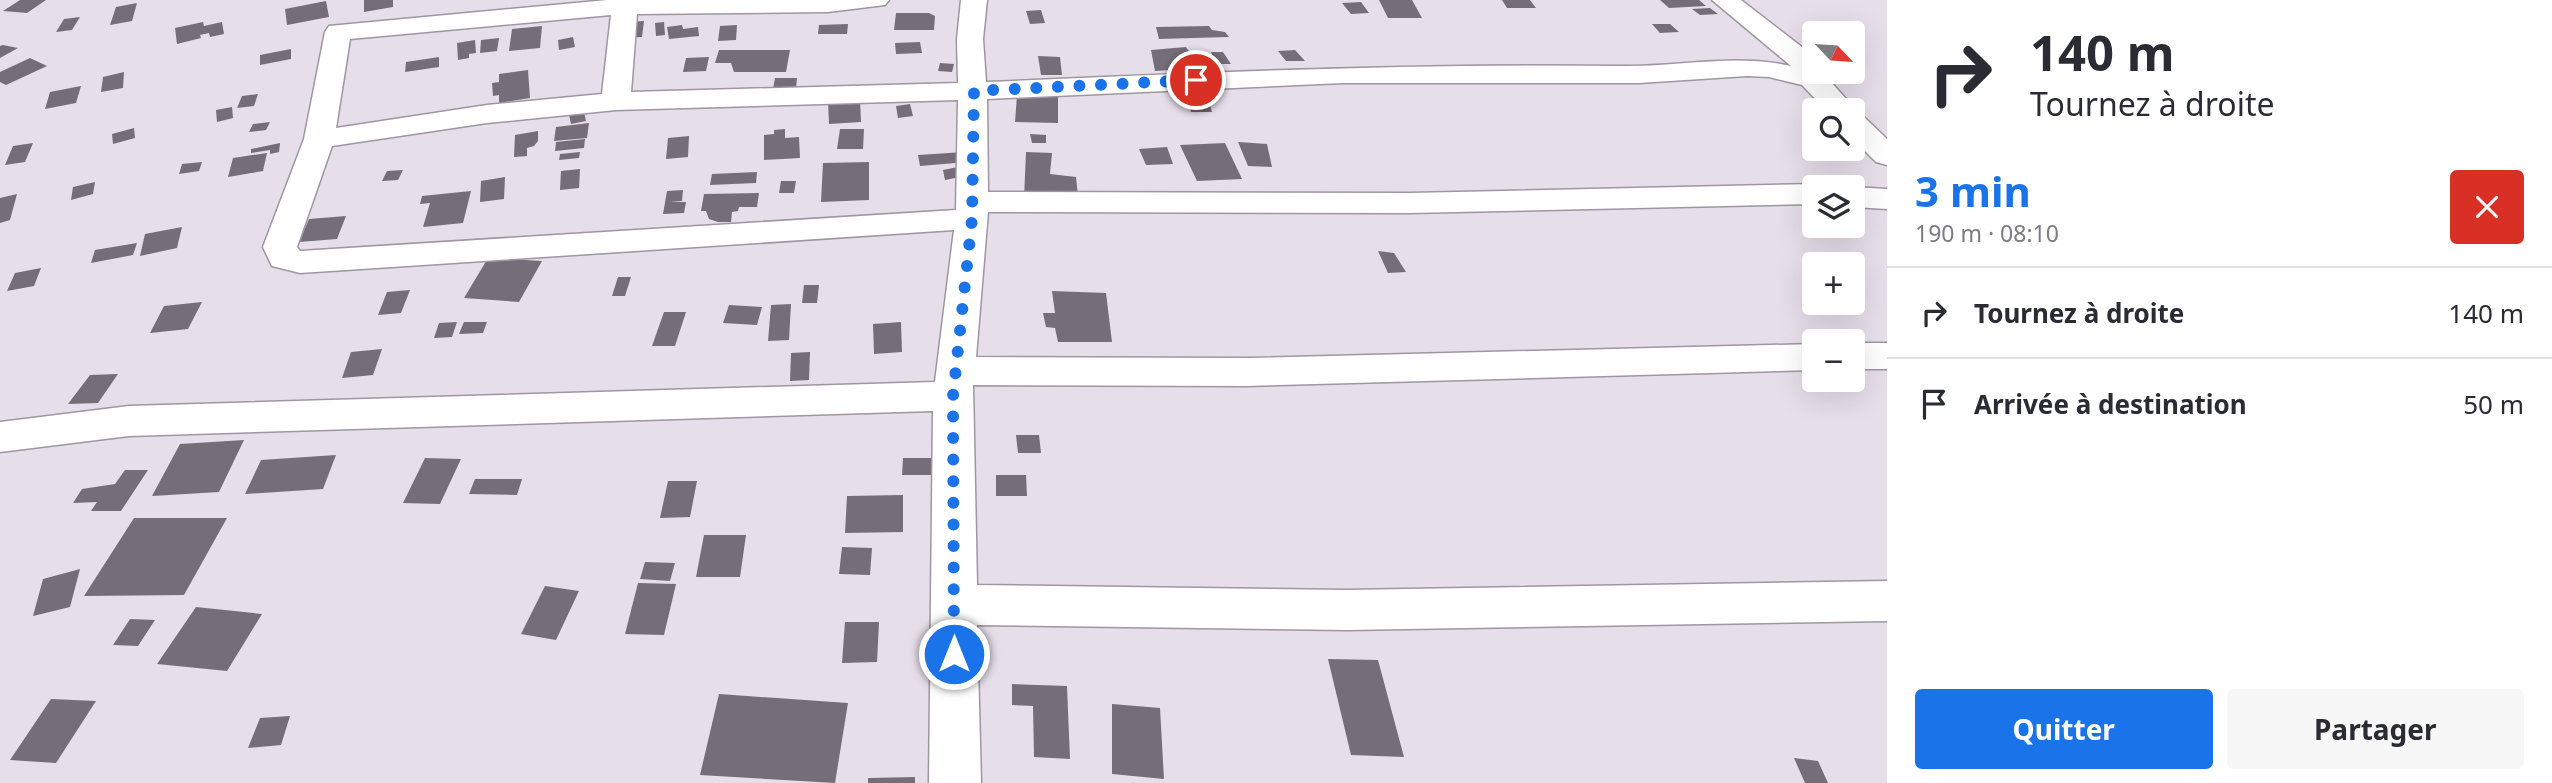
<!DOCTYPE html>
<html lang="fr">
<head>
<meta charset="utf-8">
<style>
  body { margin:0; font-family:"Noto Sans",sans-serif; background:#f7f7f7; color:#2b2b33; height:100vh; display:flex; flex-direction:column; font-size:26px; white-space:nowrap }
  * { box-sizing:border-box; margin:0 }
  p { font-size:23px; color:#7c7c81 }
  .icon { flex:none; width:38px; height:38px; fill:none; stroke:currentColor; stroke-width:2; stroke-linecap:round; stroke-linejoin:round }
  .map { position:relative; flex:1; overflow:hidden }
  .sheet { display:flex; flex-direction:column; background:#fff; width:665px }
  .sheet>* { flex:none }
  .hud { background:#fff; color:#2b2b33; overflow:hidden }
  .needle { width:46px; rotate:115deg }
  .fabs { position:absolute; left:1802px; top:21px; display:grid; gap:14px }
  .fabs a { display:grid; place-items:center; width:63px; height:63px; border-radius:7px; background:#fff; box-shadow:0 7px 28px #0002; font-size:35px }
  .pin { position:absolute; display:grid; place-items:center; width:60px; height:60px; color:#fff; margin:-30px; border:4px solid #fff; border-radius:50%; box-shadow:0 2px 7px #0007 }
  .me { position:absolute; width:77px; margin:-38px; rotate:0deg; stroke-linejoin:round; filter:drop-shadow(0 0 5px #0008) }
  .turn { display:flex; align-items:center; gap:24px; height:147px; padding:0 28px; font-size:32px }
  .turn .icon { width:91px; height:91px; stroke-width:2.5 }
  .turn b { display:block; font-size:49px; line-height:60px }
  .round { display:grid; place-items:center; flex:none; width:74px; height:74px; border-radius:7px; background:#f7f7f7 }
  .summary { display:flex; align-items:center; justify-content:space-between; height:119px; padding:0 28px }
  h1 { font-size:42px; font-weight:700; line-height:52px; color:#1a73e8 }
  .cta { display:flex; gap:14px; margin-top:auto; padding:14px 28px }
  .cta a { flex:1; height:80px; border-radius:7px; background:#1a73e8; color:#fff; font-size:28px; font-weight:700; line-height:80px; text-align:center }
  .cta a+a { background:#f7f7f7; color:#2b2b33 }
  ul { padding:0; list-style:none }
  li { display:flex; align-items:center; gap:21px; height:91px; padding:0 28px; border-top:2px solid #e1e1e2 }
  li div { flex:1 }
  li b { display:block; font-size:26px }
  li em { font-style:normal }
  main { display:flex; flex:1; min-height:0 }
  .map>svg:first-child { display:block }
  .building { fill:#756e78 }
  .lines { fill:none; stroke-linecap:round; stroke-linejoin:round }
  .minor-casing { stroke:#9e96a1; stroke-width:3 }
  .minor { fill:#fff; fill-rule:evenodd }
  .route { stroke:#1a73e8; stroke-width:12; stroke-dasharray:0 21.6 }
</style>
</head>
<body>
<main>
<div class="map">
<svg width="1887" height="783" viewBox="0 0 1887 783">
  <rect width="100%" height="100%" fill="#e6dee9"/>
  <path class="building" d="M20,0H46L27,13L3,11Z
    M364,0H393V7L364,12Z
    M1379,0H1412L1422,18H1388Z
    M1502,0H1530L1536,8H1507Z
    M1660,0H1699L1706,6L1669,8Z
    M326,1L329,17L287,25L285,9Z
    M1361,2L1369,13L1351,14L1342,3Z
    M137,3L132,21L110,25L116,7Z
    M1710,8L1718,14L1700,15L1692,9Z
    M1041,10L1045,23L1030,24L1026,11Z
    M896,13H929L935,16L934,30H894Z
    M80,17L72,30L56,32L64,19Z
    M644,21L642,37L625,38L626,22Z
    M203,22L204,26L222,22L224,34L210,37L209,33L200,35L201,38L177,44L175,28Z
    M664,22L665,35L656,36L655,23Z
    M848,24L847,34H818L819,25Z
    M1652,24H1670L1679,32L1660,33Z
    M682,25L683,29L698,27L699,36L669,39L667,27Z
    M737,25L736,40L718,41L720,26Z
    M542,26L540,48L509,51L512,29Z
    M1209,26L1212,30L1225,32L1229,37L1159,39L1156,27Z
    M573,37L575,47L559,50L558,40Z
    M499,38L497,51L480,53L481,40Z
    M475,40L476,53L469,54V58L458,60L457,43Z
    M920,42L922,53L896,54L895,43Z
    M3,45L18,48L0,58V46Z
    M1186,47L1200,68L1155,71L1151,50Z
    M291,49V59L260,65V55Z
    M719,50H790L786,72H734L731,63H715Z
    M1295,50L1305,61H1286L1278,51Z
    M1211,52H1223L1231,64H1216Z
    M1038,56L1060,57L1062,75H1041Z
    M439,57V67L405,72L406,62Z
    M709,57L706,71L683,72L686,58Z
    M30,58L47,66L6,85L0,82V72Z
    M940,63L954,64L952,72L938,71Z
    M528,70L530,98L499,103V95L493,96L492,83L499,82V74Z
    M124,72L123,88L101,92L103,77Z
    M775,78H797L796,88L773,89Z
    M81,86L76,103L45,109L50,92Z
    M258,94L254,106L237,108L242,96Z
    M1017,95L1058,97V123L1015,122Z
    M860,99L861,122L829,124L828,101Z
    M1188,101L1209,102L1212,112H1191Z
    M910,104L913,116L898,118L896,106Z
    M232,107L233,118L217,122L216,110Z
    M584,112L586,121L571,124L569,115Z
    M270,122L266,130L249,132L253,124Z
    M589,123L587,138L554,141L556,127Z
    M134,128L135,138L113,144L112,134Z
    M785,129V138L799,137L800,158L764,160V135L774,134V130Z
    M840,129H864L863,149H837Z
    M538,131V141L534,146L527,148V156L514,157L515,135Z
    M1030,134L1046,135V143H1032Z
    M689,136L688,157L666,159L668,138Z
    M585,139L584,148L555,151L556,142Z
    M1238,142L1267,144L1272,167L1248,166Z
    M33,143L25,162L5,165L13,146Z
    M280,143L279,152L270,154V150L251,153V149Z
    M1225,143L1242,179L1197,181L1180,145Z
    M1167,147L1173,164L1146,165L1139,149Z
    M580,152L579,158L559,160L560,154Z
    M964,152L967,162L920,166L918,155Z
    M1026,152L1052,153L1050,174L1076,177L1078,196L1024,198Z
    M267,153L263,171L228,177L233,158Z
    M202,162L199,171L179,174L182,164Z
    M869,162V200L821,202L823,163Z
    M958,167L960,177L945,180L943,170Z
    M580,169L579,188L560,190L561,171Z
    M403,170L398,180L382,181L387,171Z
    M757,172L756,183L710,185L712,174Z
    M505,177L504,199L480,202L481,181Z
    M781,181H796L794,193H779Z
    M95,182L93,194L71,200L73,187Z
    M683,190L682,201L670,202H686L684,213L663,214L667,191Z
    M471,191L463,223L423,227L430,203L420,204L422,196Z
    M759,193L757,207H739L738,211L732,212L731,222H718L709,219L706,211H701L704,194Z
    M17,194L10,220L0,223V198Z
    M346,216L337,239L299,242L309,219Z
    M182,227L177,248L140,256L145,234Z
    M137,243L133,255L91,263L95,250Z
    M1378,251L1394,253L1406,272L1388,273Z
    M488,258L542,261L519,302L464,298Z
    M41,268L34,286L7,291L15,273Z
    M618,277H631L625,296H612Z
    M804,285H819L817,303H802Z
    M410,290L401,313L378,315L387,292Z
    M1052,291L1106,293L1112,342H1058L1055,328L1046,327L1043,313H1055Z
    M202,302L188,329L150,333L164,306Z
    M791,304L789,340L768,341L771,305Z
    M729,305L762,307L757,325L723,323Z
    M664,312H686L675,346H652Z
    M457,322L452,337L434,338L439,323Z
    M464,322H487L483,333L459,334Z
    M901,322L902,352L874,354L873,324Z
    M382,349L373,375L342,378L351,352Z
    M810,352L809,380L790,381L791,353Z
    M118,374L98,403L68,404L90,375Z
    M1016,435H1039L1041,453H1018Z
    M244,440L219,492L152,496L180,444Z
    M336,455L323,489L245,494L261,460Z
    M425,458L461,459L440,504L403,503Z
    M903,458H935V475H902Z
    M125,470H148L121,511H91L97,502L73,503L82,489L115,484Z
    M996,475H1026L1027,496H996Z
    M475,479H522L517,495L469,494Z
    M668,481H697L690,517L660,518Z
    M903,495V532L845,533L847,496Z
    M134,518H227L184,595L84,596Z
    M704,535H746L740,577H696Z
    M842,547L872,548L870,575L839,574Z
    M645,562L675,563L670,581L640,579Z
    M80,569L70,607L33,616L43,579Z
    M638,583L676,584L664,635L625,634Z
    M545,586L579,591L556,640L521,634Z
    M196,607L262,614L227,671L157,664Z
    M130,619L155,620L138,646L113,645Z
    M845,622H879L877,662L842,663Z
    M1328,659L1378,660L1404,757L1351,755Z
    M1012,684L1067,686L1070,759L1034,757L1033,706L1012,705Z
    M719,694L848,703L835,783L700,775Z
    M51,699L96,701L56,763L10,760Z
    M1112,704L1160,708L1164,779L1112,774Z
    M290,716L281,745L248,748L260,718Z
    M1794,758L1818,761L1828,783H1805Z
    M915,777V783H868V778Z"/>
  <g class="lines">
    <defs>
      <path id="minor" d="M607,0H889L885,5L828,12L637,14L631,92L958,83L957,39L961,0H987L983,39L986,82C1198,73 1409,63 1622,66C1678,67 1735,53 1791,66L1712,0H1741L1811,54L1815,60V72H1822L1856,110L1854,113L1863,116L1887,139V165L1876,162L1853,139V110H1826L1802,85L1769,77L1747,76L1639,83H1344L987,99L988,192L1410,193L1815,184L1826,187H1815V204L1410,213L988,212L976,357L1247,358L1815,344V370L1247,386L973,385L977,585L1347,590L1887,581V621L1347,630L977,625L981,783H929L933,411L129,436L0,452V422L129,406L935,382L954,230L300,273L272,266L263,247L304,139L325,32L329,26ZM611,15L602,94L487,105L336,128L350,39ZM958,100L956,210L300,251L297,247L332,146L487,123L616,110Z
        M1853,187L1887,189V209L1853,207Z
        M1853,343H1887V369H1853Z"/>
    </defs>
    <use href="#minor" class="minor-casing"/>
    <use href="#minor" class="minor"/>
  </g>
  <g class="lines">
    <path class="route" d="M954,654L953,396L972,219L974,91L1196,80"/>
  </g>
</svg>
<div class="fabs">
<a><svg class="needle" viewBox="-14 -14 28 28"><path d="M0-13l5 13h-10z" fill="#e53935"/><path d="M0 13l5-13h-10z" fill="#7c7c81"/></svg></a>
<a><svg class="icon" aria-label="search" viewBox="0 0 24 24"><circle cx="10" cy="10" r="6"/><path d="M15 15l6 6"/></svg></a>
<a><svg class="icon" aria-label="layers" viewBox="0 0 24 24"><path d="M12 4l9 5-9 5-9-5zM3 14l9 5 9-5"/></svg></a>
<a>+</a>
<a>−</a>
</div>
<div class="pin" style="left:1196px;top:80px;background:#d93025"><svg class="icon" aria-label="arrive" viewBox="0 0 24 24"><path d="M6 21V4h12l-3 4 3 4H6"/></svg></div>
<svg class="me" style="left:954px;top:654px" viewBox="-20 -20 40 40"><circle r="17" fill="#1a73e8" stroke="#fff" stroke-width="3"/><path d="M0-11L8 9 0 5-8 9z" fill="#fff"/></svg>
</div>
<section class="sheet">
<div class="hud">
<div class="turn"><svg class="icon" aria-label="right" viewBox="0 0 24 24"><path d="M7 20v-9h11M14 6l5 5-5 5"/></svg><div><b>140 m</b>Tournez à droite</div></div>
</div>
<div class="summary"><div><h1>3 min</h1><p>190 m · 08:10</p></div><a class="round" style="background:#d93025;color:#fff"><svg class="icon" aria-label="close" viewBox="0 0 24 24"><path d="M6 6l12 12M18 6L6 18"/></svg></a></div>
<ul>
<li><svg class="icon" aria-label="right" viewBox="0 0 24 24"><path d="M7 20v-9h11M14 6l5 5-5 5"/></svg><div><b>Tournez à droite</b></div><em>140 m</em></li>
<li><svg class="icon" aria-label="arrive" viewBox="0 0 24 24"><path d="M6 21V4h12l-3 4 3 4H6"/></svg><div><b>Arrivée à destination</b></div><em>50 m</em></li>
</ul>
<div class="cta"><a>Quitter</a><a>Partager</a></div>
</section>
</main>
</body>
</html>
